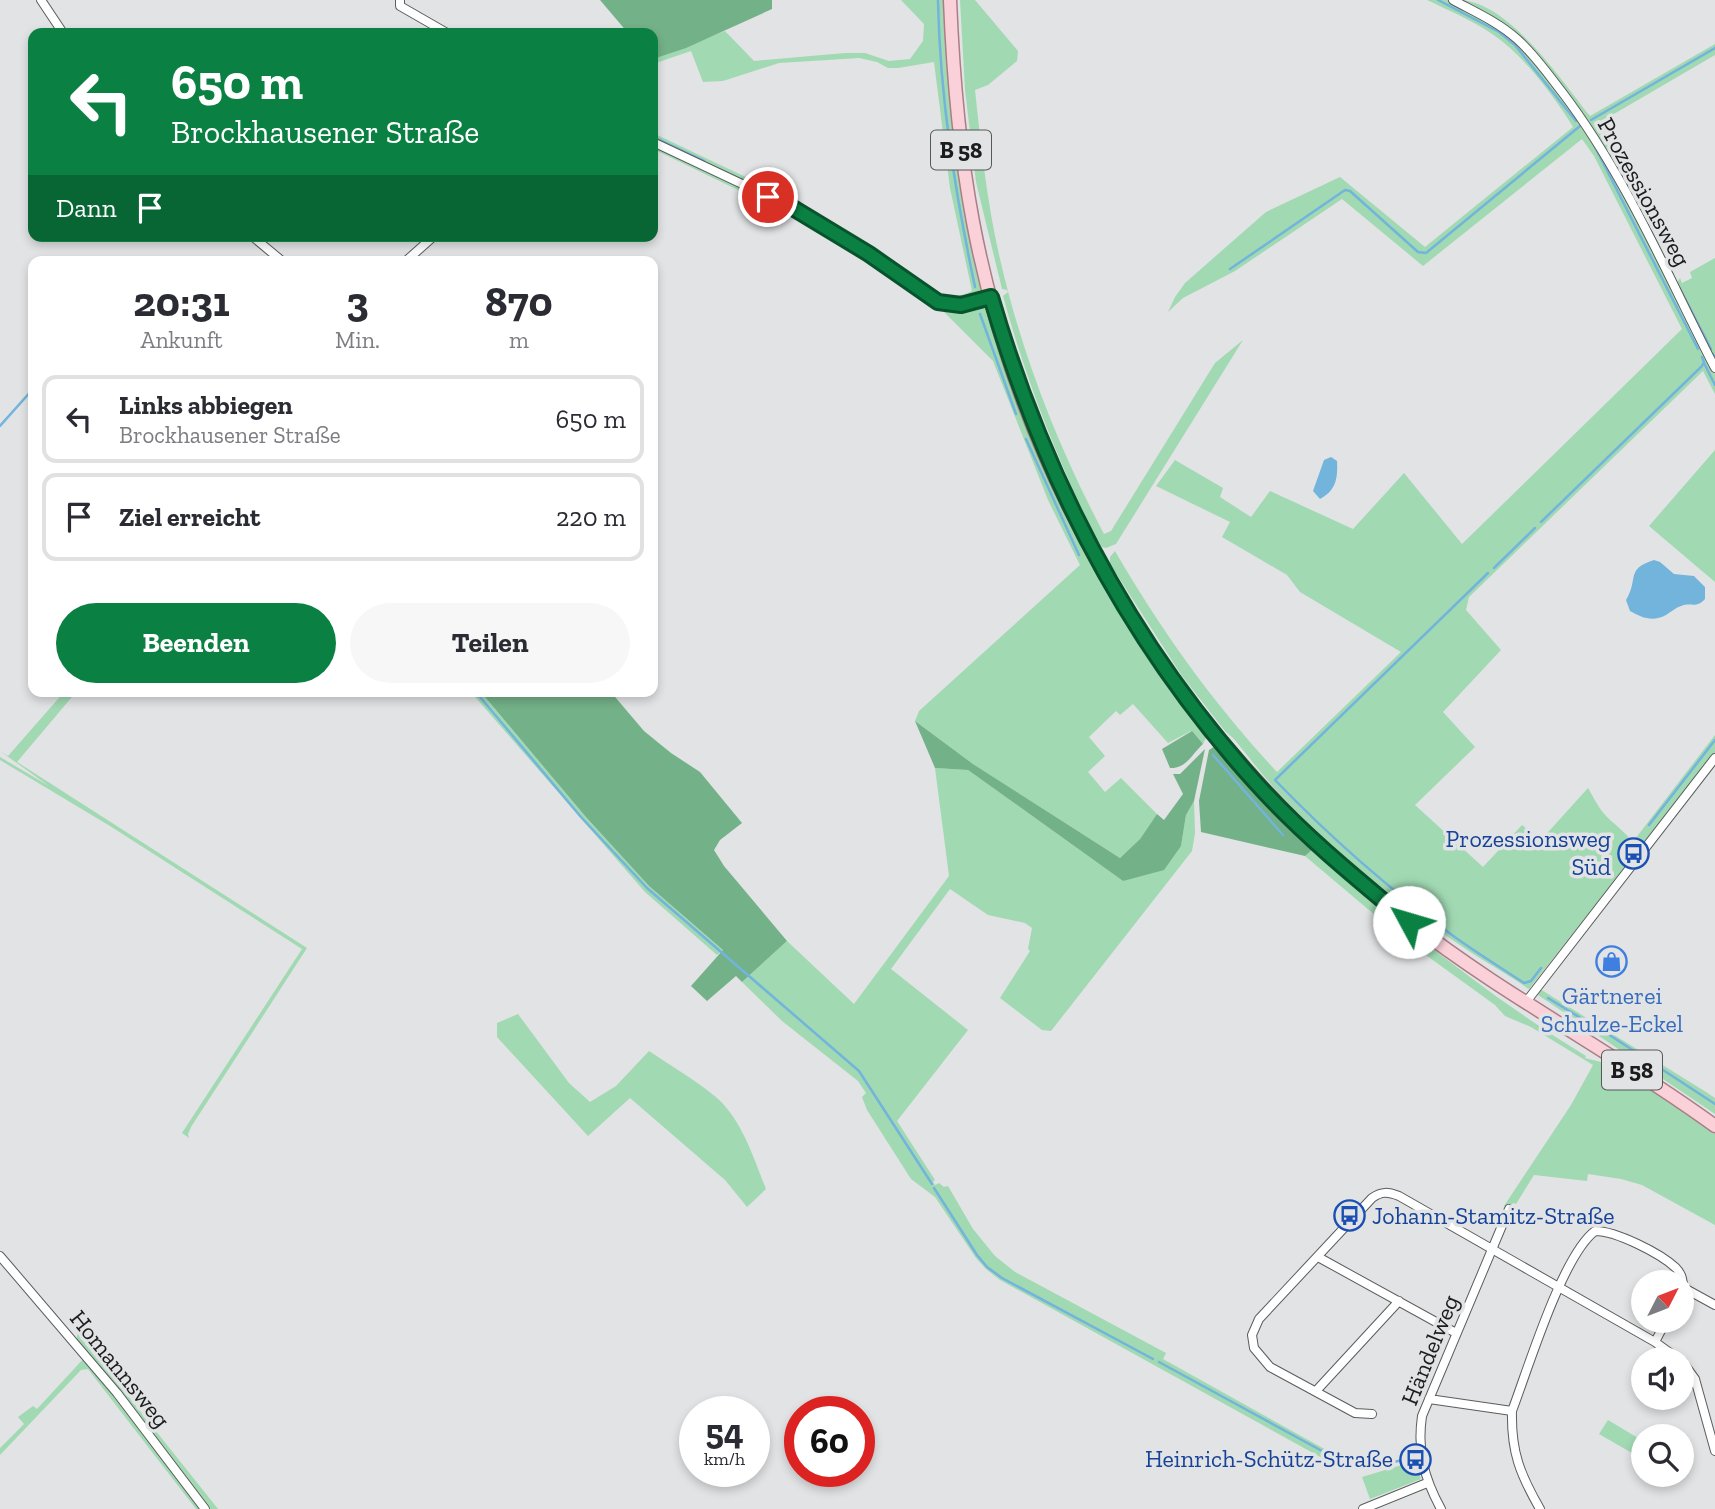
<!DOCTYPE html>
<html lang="de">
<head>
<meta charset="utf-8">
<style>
  body { margin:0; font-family:"Zilla Slab",serif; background:#f7f7f7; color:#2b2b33; height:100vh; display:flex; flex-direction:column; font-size:26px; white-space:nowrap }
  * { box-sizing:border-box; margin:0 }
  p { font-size:23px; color:#7c7c81 }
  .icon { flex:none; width:38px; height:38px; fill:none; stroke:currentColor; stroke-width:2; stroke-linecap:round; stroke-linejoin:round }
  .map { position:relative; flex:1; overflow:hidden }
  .details { position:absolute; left:28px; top:256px; width:630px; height:441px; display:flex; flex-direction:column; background:#fff; border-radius:14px; box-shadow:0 4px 10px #0003 }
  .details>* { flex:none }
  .guide { position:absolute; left:28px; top:28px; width:630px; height:214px; border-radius:14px; box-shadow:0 4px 10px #0003; background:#0b8043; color:#fff; overflow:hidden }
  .needle { width:46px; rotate:48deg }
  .controls { position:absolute; left:1631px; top:1270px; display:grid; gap:14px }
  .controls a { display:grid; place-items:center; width:63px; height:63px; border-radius:50%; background:#fff; box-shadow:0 4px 10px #0003; font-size:35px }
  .speed { position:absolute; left:679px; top:1396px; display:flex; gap:14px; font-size:35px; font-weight:700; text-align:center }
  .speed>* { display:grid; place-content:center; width:91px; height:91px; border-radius:50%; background:#fff; box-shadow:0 4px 10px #0003; line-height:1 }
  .speed small { font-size:18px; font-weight:400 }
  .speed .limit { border:10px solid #d22; background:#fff; color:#111 }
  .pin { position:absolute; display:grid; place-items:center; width:60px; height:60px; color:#fff; margin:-30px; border:4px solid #fff; border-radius:50%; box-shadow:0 2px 7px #0007 }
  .me { position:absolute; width:77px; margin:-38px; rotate:309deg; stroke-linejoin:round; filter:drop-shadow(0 0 5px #0008) }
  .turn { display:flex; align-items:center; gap:24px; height:147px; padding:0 28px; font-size:32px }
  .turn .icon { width:91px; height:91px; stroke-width:2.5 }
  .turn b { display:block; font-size:49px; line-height:60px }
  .then { display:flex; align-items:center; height:66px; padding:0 28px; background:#0003; gap:14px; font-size:26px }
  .eta { display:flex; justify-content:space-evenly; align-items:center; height:119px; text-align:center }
  .eta b { font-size:42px; font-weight:800; line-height:49px }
  .primary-button { display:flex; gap:14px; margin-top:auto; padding:14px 28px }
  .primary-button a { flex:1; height:80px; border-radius:42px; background:#0b8043; color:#fff; font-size:28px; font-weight:800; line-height:80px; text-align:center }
  .primary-button a+a { background:#f7f7f7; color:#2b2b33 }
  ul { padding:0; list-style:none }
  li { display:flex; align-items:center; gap:21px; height:88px; margin:0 14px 10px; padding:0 14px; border:4px solid #e1e1e2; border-radius:14px }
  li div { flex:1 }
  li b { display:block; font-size:26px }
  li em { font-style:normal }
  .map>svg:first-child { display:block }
  .green { fill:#a1d9b3 }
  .forest { fill:#73b188 }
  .water { fill:#72b4db }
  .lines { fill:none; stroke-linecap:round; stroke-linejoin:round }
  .stream { stroke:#72b4db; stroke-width:2.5 }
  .street-casing { stroke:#5b5c5d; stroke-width:10 }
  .primary-casing { stroke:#ab7e86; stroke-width:15 }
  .street { stroke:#fff; stroke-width:8 }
  .primary { stroke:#fbd1d9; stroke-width:12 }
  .route-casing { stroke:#07532c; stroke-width:18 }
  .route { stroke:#0b8043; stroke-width:12 }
  .labels { text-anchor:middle; stroke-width:7; stroke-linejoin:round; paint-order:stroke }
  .shield { fill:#e2e3e4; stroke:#575858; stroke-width:2 }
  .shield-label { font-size:23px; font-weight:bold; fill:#1c1c1c }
  .street-label { font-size:24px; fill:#1c1c1c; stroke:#e2e3e4 }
  .transit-label { font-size:24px; fill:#164399; stroke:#e2e3e4; text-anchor:end }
  .shop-label { font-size:24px; fill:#366cbe; stroke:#e2e3e4 }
</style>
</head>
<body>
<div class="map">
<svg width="1715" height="1509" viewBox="0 0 1715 1509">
  <rect width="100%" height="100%" fill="#e2e3e4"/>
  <path class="green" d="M901,0H945C946,98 960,193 981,288L977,295L961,302L940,300L871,252L653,139V133L796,201L867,245L933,290C946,296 959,298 972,291L950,188L934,62L898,68H888L877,62L859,58L779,63L723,81L703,82L691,51L653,64V59L725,31L754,61L845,53H865L889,61L910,59L923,41L924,24Z
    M960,0H975L1018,51L1017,61L988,85L975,90C981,146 987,203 1000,259C1022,355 1058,447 1104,534L1111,531L1215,363L1243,340L1116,544L1106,548L1102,547L1096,539C1057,458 1027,383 1003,296L1008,292L1007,290L1002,289L976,182L965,90Z
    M1427,0H1449L1500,28L1532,57L1605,156L1715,374V394L1703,371L1469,597L1466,610L1501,650L1443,712L1475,747L1415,805L1483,867L1522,825L1541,840L1588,788C1594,798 1599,809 1607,817C1618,828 1632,836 1637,852L1529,989C1501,970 1471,954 1444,934C1385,893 1327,845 1278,792C1262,775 1249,757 1234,739L1225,731L1182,676L1110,564V557L1115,551C1162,632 1213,703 1277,772L1401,652L1300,592L1287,575L1222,537L1230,522L1156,486L1175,460L1223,488L1220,497L1251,517L1270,491L1353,529L1404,473L1462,544L1682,329L1594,156L1582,139L1423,266L1342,199L1235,271L1183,298L1168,312L1175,297L1185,283L1266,212L1340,177L1425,247L1573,127C1555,97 1523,55 1495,36C1474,21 1450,11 1427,0Z
    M1458,0C1508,0 1561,80 1590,116L1715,44V55L1607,118L1604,122L1641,208L1674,274L1669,273L1608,153L1584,116L1535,54Z
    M653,144L791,210L867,256L936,304L949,309L982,303L985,306L1035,442L1059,498L1090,560L1170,685L1207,736L1203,744L1191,731L1168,743L1133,704L1120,715L1116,711L1089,737L1105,756L1088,772L1105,792L1121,778L1157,814L1140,839L1120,858L973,764L915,721L919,711L1080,565L1048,500L993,361L943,311L932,309L865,260L788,214L653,149Z
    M1715,258V363L1677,283L1680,278L1682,283L1692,278L1690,272Z
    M1715,450V582L1649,526Z
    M65,691H77L17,762L307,948L191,1127L188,1134L189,1138L182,1133L302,949L110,826L0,760V757L49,786L0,751L8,756Z
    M470,691H480L585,816L649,886L723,950L717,955L645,892Z
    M1715,735V753L1643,845L1635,839Z
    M935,768L968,770L1123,881L1181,846L1186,815L1194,801L1195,833L1192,851L1051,1031L1042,1030L1000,998L1030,951L1028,949L1032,928L1025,923L988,915L950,889L891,969L968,1030L897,1121L935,1180L933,1182L935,1185L939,1183L944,1187L948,1186L973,1229L995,1256L1015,1272L1166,1353L1163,1359L1337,1456L1333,1464L1000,1280L986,1269L976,1258L935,1197L911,1179L867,1110L862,1097L866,1093L858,1081L782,1021L742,982L787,941L854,1004L949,876Z
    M1313,849C1399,924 1488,996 1586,1056L1585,1058L1613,1065L1663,1095L1715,1132V1225L1642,1185L1621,1179L1588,1174L1587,1181L1534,1175L1516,1204L1513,1203L1508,1208L1504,1206L1571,1105L1593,1065L1531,1027L1505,1016L1495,1005L1401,937L1305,856Z
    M1540,989L1706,1092L1715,1098V1114L1538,995Z
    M518,1014L569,1083L590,1102L616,1086L649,1051C671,1066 696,1080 717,1098C742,1120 754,1159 766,1189L747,1207L725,1180L630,1098L588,1136L497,1037V1023Z
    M77,1332L218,1509H208L120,1392L77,1340Z
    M85,1357L202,1509H196L88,1369L81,1370L0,1455V1448L24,1424L18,1417L33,1406L37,1409Z
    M1608,1420L1643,1441L1637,1456L1599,1434Z
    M1415,1461L1421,1479L1370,1499L1362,1477Z"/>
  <path class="forest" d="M600,0H772V9L686,48L653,59V33H628Z
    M480,691H610L644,731L671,753L700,772L742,823L720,840L714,850L724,866L787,941L742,982L736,976L707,1001L691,986L723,950L649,886L585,816Z
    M915,721L973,764L1120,858L1140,839L1157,814L1164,820L1183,794L1173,774H1180L1205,749L1194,801L1186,815L1181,846L1164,870L1123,881L968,770L935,768Z
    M1192,731L1203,744C1192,754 1186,769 1170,768L1162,749Z
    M1215,746L1313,849L1305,856L1201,832L1199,801L1209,750Z"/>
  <path class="water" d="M1331,457L1337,461C1338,478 1336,491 1320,499L1313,491L1324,460Z
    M1654,560L1660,562L1674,574L1694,576L1705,587V599C1696,609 1691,602 1681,606C1675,608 1671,612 1666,615C1653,622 1642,618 1630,611L1626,600C1639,579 1625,569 1654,560Z"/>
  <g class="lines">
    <path class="stream" d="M1438,0L1499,32L1515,45L1576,121
      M938,1C940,98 955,192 975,287
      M1591,120L1715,48
      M653,137L704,161
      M1593,143L1698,349
      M741,179C802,208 864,239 916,282
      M1230,269L1345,190L1350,191L1418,252L1426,253L1580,126
      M1679,287L1711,349
      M936,296L945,299L970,297
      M980,314L1016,414
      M1713,354L1715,358
      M1704,363L1715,385
      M0,426L33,389
      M1026,439L1079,555
      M1541,522L1702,366L1704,362L1702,357
      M1494,568L1535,528
      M1488,573L1275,780C1329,836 1389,889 1452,935C1475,952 1500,967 1524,983L1531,981L1541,968
      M475,691L581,817L647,888L859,1071L932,1184
      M1213,755L1283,835
      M1649,825L1715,740
      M1548,998L1597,1028
      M1608,1034L1715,1104
      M934,1188L977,1255L987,1267L1002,1278L1153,1359
      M1159,1362L1344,1463C1368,1469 1390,1462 1414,1458"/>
    <defs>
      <path id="street" d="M41,0L63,33
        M400,0V6L447,33
        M1453,0C1475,12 1498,22 1517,39C1534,54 1548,74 1562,92C1626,176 1667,275 1715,368
        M653,142L793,208L869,254L938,302L961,305L991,297
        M252,236L282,261
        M406,261L434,236
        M1526,1002L1715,758
        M0,1256L117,1393L205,1509
        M1318,1257L1456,1333
        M1684,1288L1715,1305
        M1655,1342L1666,1321
        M1682,1361L1695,1379L1715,1451
        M1316,1391L1399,1301
        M1429,1399L1512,1411C1511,1452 1520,1474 1540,1509
        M1512,1411C1528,1369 1562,1256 1595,1231C1616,1231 1660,1253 1676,1268C1683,1275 1684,1285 1682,1295
        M1372,1414L1355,1413L1270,1367L1254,1348L1252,1335L1259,1319L1372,1198C1382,1191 1388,1192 1399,1196L1655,1342L1680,1360
        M1363,1509L1427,1483
        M1441,1509C1424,1478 1417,1451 1422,1416L1509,1209"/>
      <path id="primary" d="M950,0C953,75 959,148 973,222C1026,501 1187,749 1410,922C1506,997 1617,1054 1715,1126"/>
    </defs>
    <use href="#street" class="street-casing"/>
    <use href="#primary" class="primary-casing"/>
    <use href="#street" class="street"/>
    <use href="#primary" class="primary"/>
  </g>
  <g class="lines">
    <defs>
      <path id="route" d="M768,197L793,208L869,254L938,302L961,305L991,297C1044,479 1128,642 1256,783C1302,834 1356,878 1409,922"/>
    </defs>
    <use href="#route" class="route-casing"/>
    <use href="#route" class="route"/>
  </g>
  <defs>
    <symbol id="bus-ring" viewBox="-11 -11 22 22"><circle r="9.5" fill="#e2e3e4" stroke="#1a4fb4" stroke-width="1.5"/><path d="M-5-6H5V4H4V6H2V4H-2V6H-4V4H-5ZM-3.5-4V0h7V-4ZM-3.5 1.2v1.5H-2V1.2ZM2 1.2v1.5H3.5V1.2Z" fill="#1a4fb4"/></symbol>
    <symbol id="shop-ring" viewBox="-11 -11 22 22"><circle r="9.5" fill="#e2e3e4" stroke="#3f7fe0" stroke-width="1.5"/><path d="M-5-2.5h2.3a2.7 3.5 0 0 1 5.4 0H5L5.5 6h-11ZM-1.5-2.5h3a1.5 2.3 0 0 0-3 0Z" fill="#3f7fe0"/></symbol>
  </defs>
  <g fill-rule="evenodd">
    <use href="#bus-ring" x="1616" y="836" width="35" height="35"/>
    <use href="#shop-ring" x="1594" y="944" width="35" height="35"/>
    <use href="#bus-ring" x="1332" y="1198" width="35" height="35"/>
    <use href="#bus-ring" x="1398" y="1442" width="35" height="35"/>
  </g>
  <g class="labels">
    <g class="shield">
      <rect x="931" y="130.5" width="60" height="39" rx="5"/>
      <rect x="1602" y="1050.5" width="60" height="39" rx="5"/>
    </g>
    <g class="shield-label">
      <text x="961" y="158">B 58</text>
      <text x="1632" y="1078">B 58</text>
    </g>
    <g class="street-label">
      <text transform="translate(1644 192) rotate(61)" y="8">Prozessionsweg</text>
      <text transform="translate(1430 1350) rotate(-68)" y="8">Händelweg</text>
      <text transform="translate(120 1369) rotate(51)" y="8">Homannsweg</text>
    </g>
    <g class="transit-label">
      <text x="1611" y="847">Prozessionsweg<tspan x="1611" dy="28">Süd</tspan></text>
      <text x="1372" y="1224" text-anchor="start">Johann-Stamitz-Straße</text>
      <text x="1393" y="1467">Heinrich-Schütz-Straße</text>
    </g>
    <g class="shop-label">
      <text x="1612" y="1004">Gärtnerei<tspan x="1612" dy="28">Schulze-Eckel</tspan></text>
    </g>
  </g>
</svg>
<div class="controls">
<a><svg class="needle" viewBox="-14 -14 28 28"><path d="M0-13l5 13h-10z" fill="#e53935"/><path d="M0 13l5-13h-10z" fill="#7c7c81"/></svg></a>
<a><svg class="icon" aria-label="sound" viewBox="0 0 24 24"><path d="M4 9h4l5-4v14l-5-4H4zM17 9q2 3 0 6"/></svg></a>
<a><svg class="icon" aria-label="search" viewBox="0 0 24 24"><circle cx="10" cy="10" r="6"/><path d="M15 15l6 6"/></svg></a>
</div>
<div class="speed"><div>54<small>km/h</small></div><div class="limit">60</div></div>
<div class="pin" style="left:768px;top:197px;background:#d93025"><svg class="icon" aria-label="arrive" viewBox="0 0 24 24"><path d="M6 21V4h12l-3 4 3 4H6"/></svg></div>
<svg class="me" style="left:1409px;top:922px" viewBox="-20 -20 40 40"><circle r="19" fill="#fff"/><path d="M0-13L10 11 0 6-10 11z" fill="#0b8043"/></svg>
<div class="guide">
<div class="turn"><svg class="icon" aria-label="left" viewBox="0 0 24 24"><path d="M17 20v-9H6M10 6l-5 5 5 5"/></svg><div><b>650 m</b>Brockhausener Straße</div></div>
<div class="then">Dann<svg class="icon" aria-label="arrive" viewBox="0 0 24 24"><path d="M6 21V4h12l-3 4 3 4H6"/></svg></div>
</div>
<section class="details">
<div class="eta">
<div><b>20:31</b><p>Ankunft</p></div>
<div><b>3</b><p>Min.</p></div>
<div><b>870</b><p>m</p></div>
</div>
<ul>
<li><svg class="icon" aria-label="left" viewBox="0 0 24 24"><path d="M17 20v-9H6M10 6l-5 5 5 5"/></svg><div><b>Links abbiegen</b><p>Brockhausener Straße</p></div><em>650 m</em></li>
<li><svg class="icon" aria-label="arrive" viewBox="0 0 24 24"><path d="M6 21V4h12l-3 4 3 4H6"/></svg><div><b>Ziel erreicht</b></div><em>220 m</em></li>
</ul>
<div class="primary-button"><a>Beenden</a><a>Teilen</a></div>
</section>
</div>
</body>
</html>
